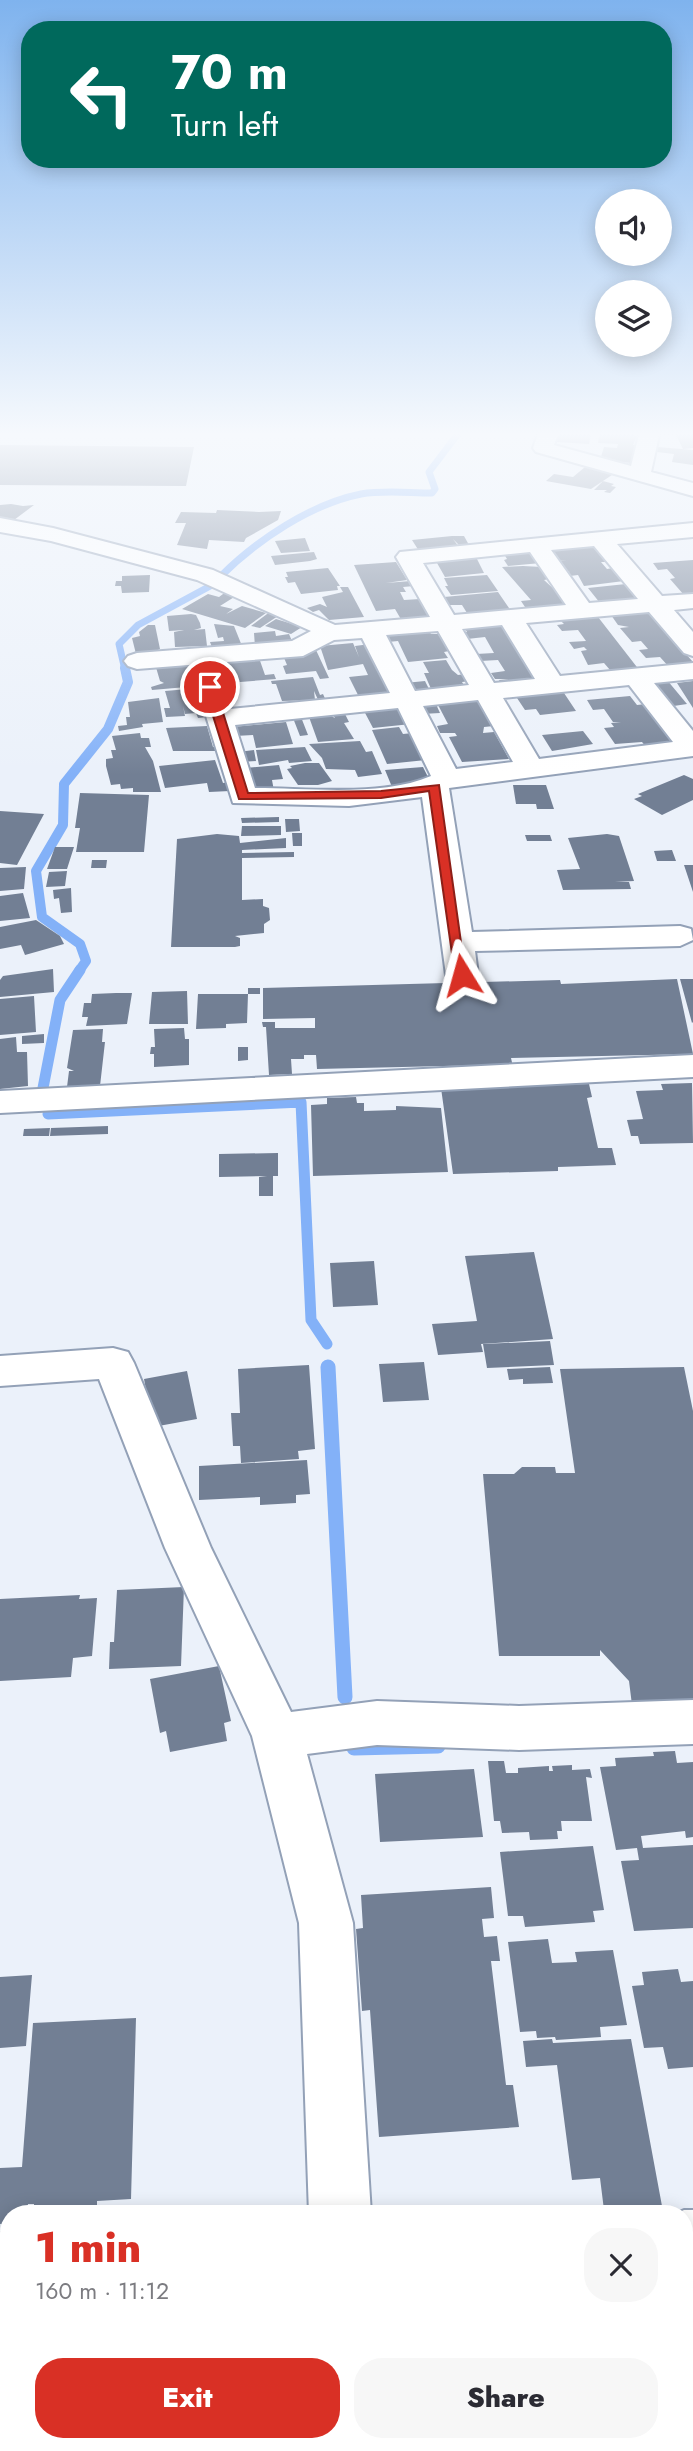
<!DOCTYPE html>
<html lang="en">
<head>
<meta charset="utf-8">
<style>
  body { margin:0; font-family:Jost,sans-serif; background:#f7f7f7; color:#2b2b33; height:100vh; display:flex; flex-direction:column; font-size:26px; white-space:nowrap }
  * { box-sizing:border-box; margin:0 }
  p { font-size:23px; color:#7c7c81 }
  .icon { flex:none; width:38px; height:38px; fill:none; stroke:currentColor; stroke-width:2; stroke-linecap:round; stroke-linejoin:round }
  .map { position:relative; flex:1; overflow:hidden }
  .drawer { position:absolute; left:0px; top:2205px; width:693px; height:247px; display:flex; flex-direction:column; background:#fff; border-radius:28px 28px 0 0; box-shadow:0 4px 18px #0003 }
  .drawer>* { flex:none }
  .guide { position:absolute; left:21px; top:21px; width:651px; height:147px; border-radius:28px; box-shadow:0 4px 18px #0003; background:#00695c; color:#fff; overflow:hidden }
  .fabs { position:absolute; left:595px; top:189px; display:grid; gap:14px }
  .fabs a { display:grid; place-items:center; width:77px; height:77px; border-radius:50%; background:#fff; box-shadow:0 4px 18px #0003; font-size:35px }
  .pin { position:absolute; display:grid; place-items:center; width:60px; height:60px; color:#fff; margin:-30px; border:4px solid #fff; border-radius:50%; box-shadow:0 2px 7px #0007 }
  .me { position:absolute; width:77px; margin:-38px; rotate:352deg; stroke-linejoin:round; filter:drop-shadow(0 0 5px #0008) }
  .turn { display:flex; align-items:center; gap:24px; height:147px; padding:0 35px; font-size:32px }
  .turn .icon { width:91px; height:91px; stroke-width:2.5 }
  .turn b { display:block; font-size:49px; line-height:60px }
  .round { display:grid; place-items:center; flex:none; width:74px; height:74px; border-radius:28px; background:#f7f7f7 }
  .headline { display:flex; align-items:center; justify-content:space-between; height:119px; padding:0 35px }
  h1 { font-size:42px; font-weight:800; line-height:52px; color:#d93025 }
  .action { display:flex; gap:14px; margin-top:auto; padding:14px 35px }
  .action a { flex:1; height:80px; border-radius:28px; background:#d93025; color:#fff; font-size:28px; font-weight:800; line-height:80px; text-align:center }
  .action a+a { background:#f7f7f7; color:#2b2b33 }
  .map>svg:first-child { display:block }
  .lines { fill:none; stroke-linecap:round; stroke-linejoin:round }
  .stream-far3 { stroke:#83b1f8; stroke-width:7 }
  .stream-far2 { stroke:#83b1f8; stroke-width:10 }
  .stream-far1 { stroke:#83b1f8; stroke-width:11 }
  .stream { stroke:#83b1f8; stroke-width:15 }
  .building { fill:#727f94 }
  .street-casing { stroke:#93a1b7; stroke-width:4 }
  .street { fill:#fff; fill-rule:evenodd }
  .route { fill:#d93025; stroke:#8d1f18; stroke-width:2 }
</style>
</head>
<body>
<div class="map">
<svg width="693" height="2451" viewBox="0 0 693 2451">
  <rect width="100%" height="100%" fill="#ebf1fa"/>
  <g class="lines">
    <path class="stream-far3" d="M221,576C257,540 311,504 361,494C384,490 409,493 432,493L435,489L429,472L460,431
      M125,670L119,644L138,625L212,585"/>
    <path class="stream-far2" d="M79,971L86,961L80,944L42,917L36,871L63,825L64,784L108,729L128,682L125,668"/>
    <path class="stream-far1" d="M43,1088L60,1000L80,970
      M48,1114L301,1102L311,1320L327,1344"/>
    <path class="stream" d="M328,1367L345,1697
      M354,1748L438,1746"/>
  </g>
  <path class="building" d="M661,431H693V448L683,449L676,435L660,434Z
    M559,432L591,434L589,444L556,442Z
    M600,432L631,433L637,436L633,445H637L631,463L600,460L604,447L617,448L618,444L598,443Z
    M0,445L194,447L186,486L0,485Z
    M658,447L693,450V465L672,462L674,454L657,452Z
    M585,467L615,473L591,489L546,481L554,474L573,477Z
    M603,481L614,484L611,486L616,487L610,493L604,492L607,490H594Z
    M11,504L23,506L34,505L10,523L0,521V505Z
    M217,510L259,512L281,511L278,520L246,538L244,542L209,540L207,549L177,545L186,523H175L181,512L216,513Z
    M452,536H464L469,545L460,546L453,539L459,547L419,551L412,540Z
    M305,538L310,551L281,553L275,541Z
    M592,543L607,562H601L607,569L613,568L624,581L584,586L578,575L562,577L559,573L570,572L558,570L552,562L567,560L556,561L546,546Z
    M531,548L541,563L508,566L504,560L507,559L502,551Z
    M314,552L317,559L310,561L275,565L271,556Z
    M476,557L484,573L445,577L437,563H441L438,558Z
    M693,560V595H684L670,579L675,578L667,569L658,570L653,563Z
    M396,562L407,580L386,583L411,581L414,586L403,587L406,592H400L404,600L420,599L433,616L430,619L402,621L395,609L376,611L354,565Z
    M523,566L542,567L549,579L544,580L556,591H560L570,606L527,610L521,601L531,600L502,567Z
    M328,568L340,586H337L338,590L301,594L295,582L288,583L285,577H288L286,572Z
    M150,575L149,592L122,593L121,586H115L116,581H122V576Z
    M487,575L498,591L451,595L445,586H448L444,578Z
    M626,584L638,600L600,603L588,588Z
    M340,587H348L364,617L329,620L319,610L313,612L307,608L320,604L327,607L322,597L343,592Z
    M227,591L239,594L220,606L233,609L226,614L242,606L266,613L245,628L182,609L208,594L219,597Z
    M498,592L511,611L467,613L462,605H449L444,597Z
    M271,611L281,614L260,628L251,626Z
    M648,611L693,662V664L669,667L660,657L646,658L639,650L648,649L641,641L632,642L620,628L629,627L618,625L611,615Z
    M191,614L196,615L200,623L201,628L194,630L205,629L207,646L175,647L174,632L184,630L169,631L167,616Z
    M595,616L598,617L640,671L608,674L605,671L610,670L604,663L588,665L581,651L587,650L584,647L574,649L569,642L586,641L578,630L562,631L557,625L564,624L559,619Z
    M276,619L302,627L291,634L265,626Z
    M214,624L234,626L242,646L213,650L210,642L224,641L223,637L218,638Z
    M504,624L539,680L502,686L499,680L510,679H495L491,673L505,671L498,660L480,661L476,654L494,653L485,637L467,639L463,633L467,632L465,629Z
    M148,625H155L160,649L152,653L136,654L132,638L140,636L139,632Z
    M275,631L276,636L289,634L292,641H282L284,644L255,647L254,633Z
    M429,631L431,634H438L449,651L444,652L448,658L408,662L398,641L388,642L384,636Z
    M353,643L359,657L355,646L370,644L399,695L360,699L349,677L368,675L363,664L328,670L320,646Z
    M316,650L329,678L320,679L316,671L286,674L283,666L287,665L282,653Z
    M258,655L265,675L274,674L276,679L215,684L213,679L228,678L222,658Z
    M194,660L198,686L152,690L151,687L164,683L160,681L155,664Z
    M446,660L452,670L458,675L466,674L470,681L462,682L465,687L432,691L424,673H429L423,662Z
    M313,677L320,695L323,694L327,703L320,704L314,691L315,700L282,701L276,684H272L271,681Z
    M667,680L687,704L667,707L648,682Z
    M425,681L430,691L411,693L405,683Z
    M693,681V708L677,683Z
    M200,688L208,717L198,718L196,713L185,714L183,706L185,716L166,717L164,708H170L165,691Z
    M562,690L576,711L540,715L536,709L525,710L515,695Z
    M630,696L637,705L646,704L683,744L647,748L642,742L615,744L604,728L614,727L611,723L621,722H613L604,709L593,710L587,700Z
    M159,698L163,722L142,724L143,727L119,731L118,726L127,725L126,717H130L128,702Z
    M472,700L479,702L494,726L484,727L483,733L494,732L509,759L462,762L449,737L457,736L455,733H440L437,726L448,724L437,703Z
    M435,702L440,713L422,714L417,704Z
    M402,707L411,724L373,728L364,711Z
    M344,712L349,722L344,723L354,739L318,742L309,717L329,715L335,718L332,713Z
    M301,717L308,735L300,736L293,718Z
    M286,722L293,744L256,748L253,735L235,736L232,727Z
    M207,726L213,747H217L218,751H173L166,728Z
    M399,727L403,734L413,733L426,760L387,764L372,730Z
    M583,731L593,744L564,749L552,751L542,735Z
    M140,733L141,738H149L151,747H145L153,761L161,792H133V788L121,789L120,784L111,785L106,766V759L113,758L111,750H116L112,736Z
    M360,741L366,752L372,751L382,774L358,777L355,770L326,769L322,758L309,744Z
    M305,747L312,761L289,763L288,760L259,765L256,750Z
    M254,750L256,761L240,762L238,752Z
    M215,760L223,783L229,782L230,791L209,792L207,783L165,788L159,766Z
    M305,763H319L332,781L318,785H298L287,769L292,768L290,766Z
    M279,765L283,779L272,780L274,791H258L245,768Z
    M423,767L429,779L392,787L385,770Z
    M684,775L693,779V800L662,815L634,799L642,796L638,794Z
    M513,785H546L554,809H537L536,804H516Z
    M80,793L149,795L144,852H76L80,828H75Z
    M0,811L44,814L17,865L0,863Z
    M279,817V822L242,823L241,818Z
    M285,819H299L300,831L286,832Z
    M242,826H281V835L241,836Z
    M292,833H302V846H293Z
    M217,834L239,836L240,843L286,838V848L242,850V853L294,852V857L242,858V900L263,899V906L269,908L270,920L264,924V933L235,936L240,938V946L235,947H171L177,839Z
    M607,834L619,836L634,881L615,882H629L631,889L563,890L557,870L580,869L568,838Z
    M525,835H550L552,841H527Z
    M55,847H74L67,869H47Z
    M672,850L676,861H657L654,851Z
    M92,860H107L106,868H91Z
    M684,865H693V892Z
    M26,867L24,889L0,891V868Z
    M67,871L65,886L46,887L49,872Z
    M71,888L72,912L61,913L59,898L54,899L53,890Z
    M23,893L30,918L0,921V896Z
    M36,920L60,936L64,944L25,955L21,945L0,949V927Z
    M53,969L54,992L0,997V980L3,976Z
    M677,979L693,1054L511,1058L513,1067L487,1068V1065L317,1069L316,1055H304V1059H291L292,1074L269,1075L266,1027H263L262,1022H275V1028H315V1018L263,1019V988L560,980L561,984Z
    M680,979H693V1022L692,1023Z
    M248,988H260V994H248L247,1023L226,1024V1028L196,1029L198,994H248Z
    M187,991L188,1024H149L152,992Z
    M116,993H132L127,1024L86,1026L88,1017H82L84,1003H91L92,994Z
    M34,996L36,1032L0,1035V999Z
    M184,1028L185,1039H189V1065L154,1067V1054H150L151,1047H155L154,1029Z
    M103,1029L102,1042H105L100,1086L67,1087L69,1071H74L67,1068L73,1030Z
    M44,1034V1043L22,1044V1036Z
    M16,1037L17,1052H27L28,1086L0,1089V1039Z
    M238,1047H248V1060L238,1061Z
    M692,1083L693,1143L640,1144L638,1136H631L627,1120L643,1119L636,1091L663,1090L661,1084Z
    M589,1084L592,1097L587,1098L598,1148H612L616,1165L558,1167V1171L453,1174L441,1088Z
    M356,1097L357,1103H364V1111L396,1110V1106L441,1108L448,1172L313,1176L311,1105L327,1104V1098Z
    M108,1126V1134L50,1136L51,1128Z
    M50,1128L49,1136H23L24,1129Z
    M278,1153V1176H273V1196H259V1177L267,1176L219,1177V1154Z
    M534,1252L553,1339L481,1344L483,1352L438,1355L432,1324L477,1321L465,1256Z
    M374,1261L378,1305L333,1307L330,1263Z
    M550,1341L554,1365L487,1368L483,1344Z
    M424,1362L429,1400L383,1402L379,1364Z
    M309,1365L315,1449L298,1451L299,1459L241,1463L240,1446H233L231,1413H240L238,1369Z
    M550,1367L553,1383L523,1384V1379L509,1380L507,1369Z
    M684,1367L693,1411V1703L632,1705L629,1681L600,1650V1656H499L483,1474H514L522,1467H555L556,1473H575L560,1369Z
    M187,1371L197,1419L153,1427L144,1379Z
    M307,1460L310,1494L296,1495V1503L260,1505V1497L199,1500V1466Z
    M184,1587L181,1666L109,1669L110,1642H114L117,1590Z
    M80,1595L79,1599L97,1598L92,1656L73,1658L71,1677L0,1681V1599Z
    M219,1666L231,1721L224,1723L227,1741L170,1752L166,1731L160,1733L150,1679Z
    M675,1751L677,1763L693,1762V1837L686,1838L685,1831L641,1836L643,1848L693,1845V1928L634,1931L621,1861L639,1860L637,1848L616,1850L600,1767L616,1766L615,1758L654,1756L653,1752Z
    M488,1761H504L506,1773H518V1768L549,1766V1771H553L552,1766L572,1765V1770L590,1769L592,1778L586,1777L592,1821H561L562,1831H557L558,1839L530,1840L529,1832L502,1833L500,1821H494Z
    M474,1769L483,1837L380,1842L375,1774Z
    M593,1846L604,1910L593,1911L595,1922L525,1927L523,1916H508L500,1852Z
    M491,1887L494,1918L482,1919L484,1937L497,1936L500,1961H491L506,2085H513L519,2127L379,2137L370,2010L362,2011L356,1929L363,1928L361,1895Z
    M548,1939L552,1963L577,1962L575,1952L613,1950L627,2025L600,2027L601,2037L556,2040L555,2037L537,2038L536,2031L520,2032L508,1942Z
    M678,1969L681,1982L693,1981V2067L668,2069L663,2047L644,2048L632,1986L644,1985L642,1972Z
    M32,1975L26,2046L0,2048V1977Z
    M136,2018L131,2199L97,2201V2214H34V2204H28L27,2214H9V2223L0,2224V2168L22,2167L33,2023Z
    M552,2039L553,2043L631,2039L662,2206L604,2210L600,2178L572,2180L557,2065L526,2067L523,2041Z
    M0,2382H9V2443H46V2451H0Z"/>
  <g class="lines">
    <defs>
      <path id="street" d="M539,431H559L554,445L631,466L640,431H660L651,472L693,483V496L536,452L533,448Z
        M0,518L53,528L213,570L335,625L430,617L396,557L400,552L693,523V537L617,544L662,596L693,594V608L674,610L693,632V656L684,653L649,612L526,623L560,676L693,663V679L654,683L693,731V756L449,788L472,932L680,926L691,929L693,940L680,946L475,951L478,975L474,982L462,985L450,982L446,975L422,797L349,806L233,803L197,687L201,681H219L230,709L390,693L362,638L334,640L303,656L137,669L128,666L124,661L128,656L137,653L292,641L311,631L197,580L51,541L0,532ZM594,546L638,599L589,603L551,550ZM530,552L566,605L454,615L423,563ZM502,625L535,679L494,683L462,629ZM438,631L469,685L415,691L386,635ZM629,685L673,742L539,759L503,698ZM478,700L513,762L456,769L423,706ZM398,708L431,776C383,797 308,788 255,788L235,725Z
        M693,1055V1077L0,1113V1091Z
        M113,1348L128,1352L134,1363L211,1548L291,1712L377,1701L519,1706L693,1700V1744L519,1750L377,1745L307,1754L353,1923L371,2214H309L299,1923L252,1736L165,1548L99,1379L0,1386V1356Z
        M684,2210H693V2272H684V2214H675Z
        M0,2233H9V2295H0Z
        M465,2443H531L533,2451H467Z"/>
    </defs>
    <use href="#street" class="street-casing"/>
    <use href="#street" class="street"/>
  </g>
  <linearGradient id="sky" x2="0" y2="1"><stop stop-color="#7fb3ee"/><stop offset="0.56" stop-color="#f6f9fd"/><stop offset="1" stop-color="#f6f9fd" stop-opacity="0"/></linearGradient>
  <rect width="693" height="775" fill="url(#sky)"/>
  <path class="route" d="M210,684L215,687L248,793L381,791L439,785L466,978L455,975L429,791L381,798L239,799L204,687Z"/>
</svg>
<div class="fabs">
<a><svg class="icon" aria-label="sound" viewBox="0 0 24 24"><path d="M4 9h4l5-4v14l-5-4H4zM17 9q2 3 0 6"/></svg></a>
<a><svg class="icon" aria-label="layers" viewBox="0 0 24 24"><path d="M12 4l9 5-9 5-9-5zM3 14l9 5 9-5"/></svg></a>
</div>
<div class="pin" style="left:210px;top:687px;background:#d93025"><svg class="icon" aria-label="arrive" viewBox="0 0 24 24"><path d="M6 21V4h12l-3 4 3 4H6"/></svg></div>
<svg class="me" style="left:462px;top:975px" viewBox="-20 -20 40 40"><path d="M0-17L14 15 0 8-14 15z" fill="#d93025" stroke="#fff" stroke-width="4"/></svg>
<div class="guide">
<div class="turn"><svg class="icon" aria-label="left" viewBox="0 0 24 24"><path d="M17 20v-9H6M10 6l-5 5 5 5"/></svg><div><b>70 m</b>Turn left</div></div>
</div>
<section class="drawer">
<div class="headline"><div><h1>1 min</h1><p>160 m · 11:12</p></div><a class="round"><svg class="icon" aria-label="close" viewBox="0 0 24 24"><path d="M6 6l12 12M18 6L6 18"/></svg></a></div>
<div class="action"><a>Exit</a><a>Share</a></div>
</section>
</div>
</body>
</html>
